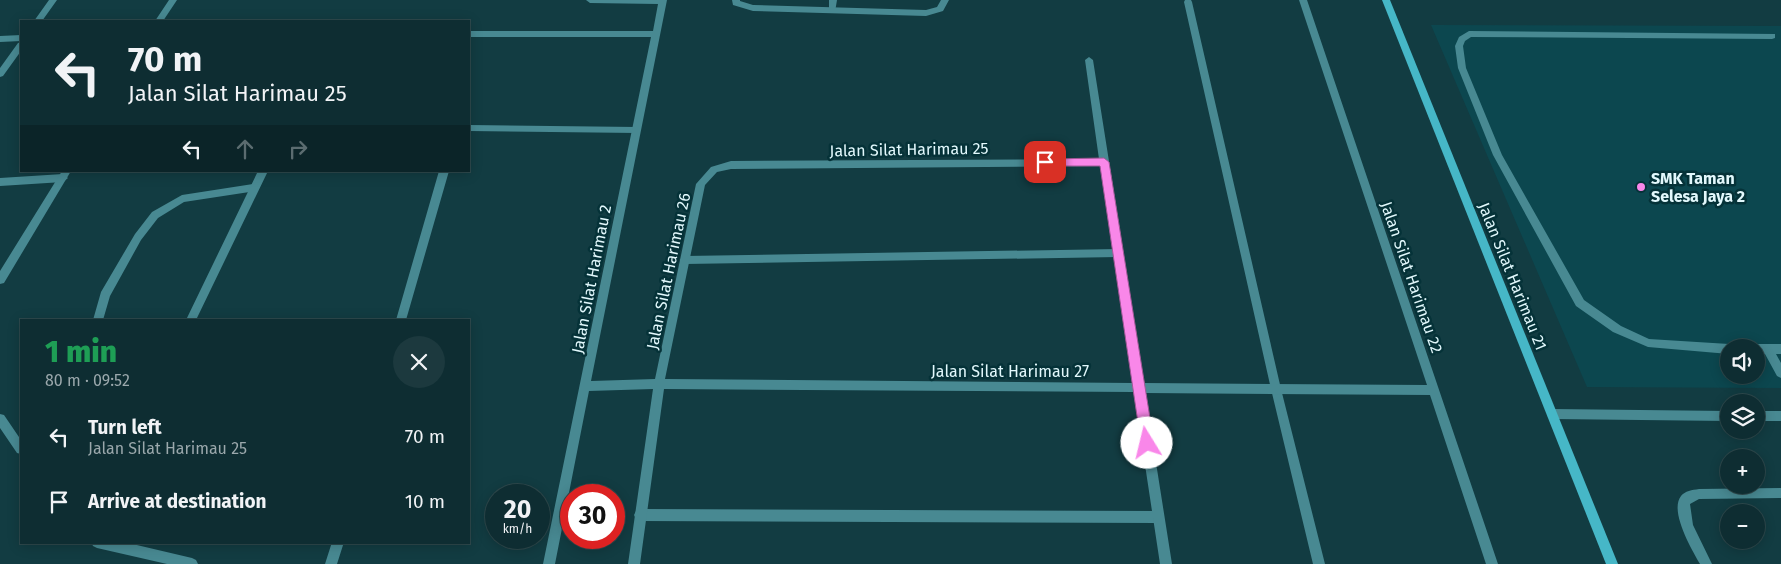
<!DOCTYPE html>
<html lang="en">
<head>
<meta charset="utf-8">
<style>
  body { margin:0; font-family:"Fira Sans",sans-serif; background:#1c393e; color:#f1f3f6; height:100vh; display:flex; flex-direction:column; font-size:19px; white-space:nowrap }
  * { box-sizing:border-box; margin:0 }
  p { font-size:16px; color:#9ba8ac }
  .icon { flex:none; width:28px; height:28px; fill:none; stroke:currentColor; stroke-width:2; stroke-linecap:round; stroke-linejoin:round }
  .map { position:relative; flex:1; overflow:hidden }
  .side { position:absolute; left:20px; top:319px; width:450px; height:225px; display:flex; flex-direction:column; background:#0e2d32; border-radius:0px; box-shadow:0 2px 12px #0003,0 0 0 1px #2e494d }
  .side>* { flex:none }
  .guide { position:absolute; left:20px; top:20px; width:450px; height:152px; border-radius:0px; box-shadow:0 2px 12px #0003,0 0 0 1px #2e494d; background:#0e2d32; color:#f1f3f6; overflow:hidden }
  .tools { position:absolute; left:1720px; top:339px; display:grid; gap:10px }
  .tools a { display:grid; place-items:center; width:45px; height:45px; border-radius:50%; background:#0e2d32; box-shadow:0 2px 12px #0003,0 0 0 1px #2e494d; font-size:25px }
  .speed { position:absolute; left:485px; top:484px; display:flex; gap:10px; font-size:25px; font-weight:700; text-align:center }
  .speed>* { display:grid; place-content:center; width:65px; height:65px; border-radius:50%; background:#0e2d32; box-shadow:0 2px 12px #0003,0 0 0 1px #2e494d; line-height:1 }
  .speed small { font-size:12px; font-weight:400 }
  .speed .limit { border:8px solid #d22; background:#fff; color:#111 }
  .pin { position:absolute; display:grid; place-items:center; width:42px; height:42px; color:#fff; margin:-21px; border-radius:10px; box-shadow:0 2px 8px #0006 }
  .me { position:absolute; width:55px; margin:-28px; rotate:351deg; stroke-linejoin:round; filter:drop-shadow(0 0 4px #0008) }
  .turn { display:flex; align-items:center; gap:18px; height:105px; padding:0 25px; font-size:22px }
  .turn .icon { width:65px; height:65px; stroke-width:2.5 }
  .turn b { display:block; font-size:35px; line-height:42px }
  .lanes { display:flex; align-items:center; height:48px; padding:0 25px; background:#0003; justify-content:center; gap:25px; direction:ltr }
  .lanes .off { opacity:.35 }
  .round { display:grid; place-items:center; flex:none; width:52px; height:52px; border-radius:26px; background:#1c393e }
  .headline { display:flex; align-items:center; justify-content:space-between; height:85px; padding:0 25px }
  h1 { font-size:30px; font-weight:800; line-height:38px; color:#1e9e55 }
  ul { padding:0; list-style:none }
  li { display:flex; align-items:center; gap:15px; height:65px; padding:0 25px }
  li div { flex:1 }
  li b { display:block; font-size:19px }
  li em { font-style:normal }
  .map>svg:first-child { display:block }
  .built { fill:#0c474f; fill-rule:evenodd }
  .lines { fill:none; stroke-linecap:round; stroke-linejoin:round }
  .lane { fill:#488992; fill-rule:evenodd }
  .street { fill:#488992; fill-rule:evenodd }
  .secondary { fill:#46b7c7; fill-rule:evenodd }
  .route { fill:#f987e9; stroke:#a25897 }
  .poi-dot { fill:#f987e9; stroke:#053238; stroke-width:2 }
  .labels { text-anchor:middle; stroke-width:5; stroke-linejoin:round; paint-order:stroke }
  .street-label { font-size:16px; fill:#e2f8fc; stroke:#053238 }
  .poi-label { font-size:16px; font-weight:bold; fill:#e2f8fc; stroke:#053238; text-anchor:start }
</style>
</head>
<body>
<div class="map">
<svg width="1781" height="564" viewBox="0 0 1781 564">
  <rect width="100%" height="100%" fill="#123c42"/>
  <path class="built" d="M1431,25L1781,26V388L1587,387ZM1729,348H1756V375H1729Z"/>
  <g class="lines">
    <path class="lane" d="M49,0H57L42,21H34Z
      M829,0H837L835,12H829Z
      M1185,0H1191L1192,2L1281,389L1325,564H1313L1271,389L1184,2Z
      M1469,31L1775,34V38L1772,39L1471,37L1465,41L1463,46L1466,68L1502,155L1584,300L1621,326L1649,339L1729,344L1734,348H1729V354L1648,347L1613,332L1576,306L1493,155L1458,68L1455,46L1459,37Z
      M21,35V41L0,42V36Z
      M21,42V51L3,76L0,77V68L18,43Z
      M469,125L637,127L641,130L637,133L469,131Z
      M63,174L68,178L63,182L0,186V178Z
      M253,184L258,188L256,191L184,202L158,218L141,240L110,296L103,320H93L101,292L135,234L152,212L182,195Z
      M1118,249L1121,250L1123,253L1121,256L1118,257L685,264L682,263L680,260L682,257L685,256Z
      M1756,344H1781V354H1776L1781,363V378L1777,376L1765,354H1756V348H1751Z
      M0,414L4,415L21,440V454L17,453L0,428Z
      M1781,488V498L1699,499L1690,504L1693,525L1712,564H1700C1692,550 1669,511 1681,496C1685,491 1692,490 1699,489Z
      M640,509L1158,511L1162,513L1164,517L1162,521L1158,523L640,521L636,519L634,515L636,511Z
      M91,542H124L192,558L196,560L198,564H167L97,548L93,546Z"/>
    <path class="street" d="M169,0H177L163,21H155Z
      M586,0H667L591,381L655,379L696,184L711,167L731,161L1099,159L1085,60L1089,57L1093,60L1144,383L1427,385L1299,0H1307L1498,564H1486L1430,395L1145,393L1172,564H1160L1134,392L664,389L640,564H628L653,389L589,391L555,564H543L651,37H469V31H653L658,4L590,3ZM1101,166L1133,383L665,379L705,185L717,172L731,169Z
      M732,0H740V1L753,5L926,10L937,7L941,0H949L943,11L926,16L753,11L733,5Z
      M62,171H71L4,283L0,284V271Z
      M258,171H268L196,320H186Z
      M439,171H449L406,320H396Z
      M1552,409L1729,411V421L1552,419L1548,417L1547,414L1548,411Z
      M1756,411H1781V421H1756Z
      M332,542H344L337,564H325Z"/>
    <path class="secondary" d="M1382,0H1390L1618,564H1606Z"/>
  </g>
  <path class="route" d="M1104,158L1109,162L1154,443L1152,447L1147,449L1143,447L1141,443L1100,166H1045L1040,162L1045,159Z"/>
  <circle class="poi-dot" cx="1641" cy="187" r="5"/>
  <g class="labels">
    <g class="street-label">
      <text transform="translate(909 149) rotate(-1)" y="6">Jalan Silat Harimau 25</text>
      <text transform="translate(668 271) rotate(-78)" y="6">Jalan Silat Harimau 26</text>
      <text transform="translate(1513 276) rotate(68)" y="6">Jalan Silat Harimau 21</text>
      <text transform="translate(1412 277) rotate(71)" y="6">Jalan Silat Harimau 22</text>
      <text transform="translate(591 279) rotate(-79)" y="6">Jalan Silat Harimau 2</text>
      <text x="1010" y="377">Jalan Silat Harimau 27</text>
    </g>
    <g class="poi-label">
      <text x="1651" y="184">SMK Taman<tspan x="1651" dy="18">Selesa Jaya 2</tspan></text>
    </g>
  </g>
</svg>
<div class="tools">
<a><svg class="icon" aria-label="sound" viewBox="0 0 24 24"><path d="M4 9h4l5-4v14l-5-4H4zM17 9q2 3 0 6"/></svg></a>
<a><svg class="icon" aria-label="layers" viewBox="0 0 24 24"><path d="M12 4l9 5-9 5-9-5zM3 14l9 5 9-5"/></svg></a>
<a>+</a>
<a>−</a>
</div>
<div class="speed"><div>20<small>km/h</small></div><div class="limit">30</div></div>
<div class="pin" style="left:1045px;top:162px;background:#d93025"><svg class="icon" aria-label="arrive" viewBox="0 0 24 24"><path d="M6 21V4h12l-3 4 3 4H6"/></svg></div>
<svg class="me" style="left:1147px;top:443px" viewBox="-20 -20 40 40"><circle r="19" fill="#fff"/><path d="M0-13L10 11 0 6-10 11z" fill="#f987e9"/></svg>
<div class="guide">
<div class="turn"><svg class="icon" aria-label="left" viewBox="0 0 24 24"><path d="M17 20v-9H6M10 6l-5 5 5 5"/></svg><div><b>70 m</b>Jalan Silat Harimau 25</div></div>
<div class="lanes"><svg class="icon" aria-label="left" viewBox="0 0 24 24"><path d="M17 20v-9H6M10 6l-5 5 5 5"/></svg><svg class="icon off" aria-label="ahead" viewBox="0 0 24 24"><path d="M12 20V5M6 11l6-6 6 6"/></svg><svg class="icon off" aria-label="right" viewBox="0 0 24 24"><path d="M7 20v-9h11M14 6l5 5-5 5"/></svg></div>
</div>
<section class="side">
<div class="headline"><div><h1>1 min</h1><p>80 m · 09:52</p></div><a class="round"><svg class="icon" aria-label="close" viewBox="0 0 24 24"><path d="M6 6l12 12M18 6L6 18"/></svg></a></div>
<ul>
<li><svg class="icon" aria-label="left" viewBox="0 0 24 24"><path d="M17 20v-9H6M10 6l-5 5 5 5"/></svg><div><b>Turn left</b><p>Jalan Silat Harimau 25</p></div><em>70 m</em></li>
<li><svg class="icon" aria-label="arrive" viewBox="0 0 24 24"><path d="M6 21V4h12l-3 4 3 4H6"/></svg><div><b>Arrive at destination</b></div><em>10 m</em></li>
</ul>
</section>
</div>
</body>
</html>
